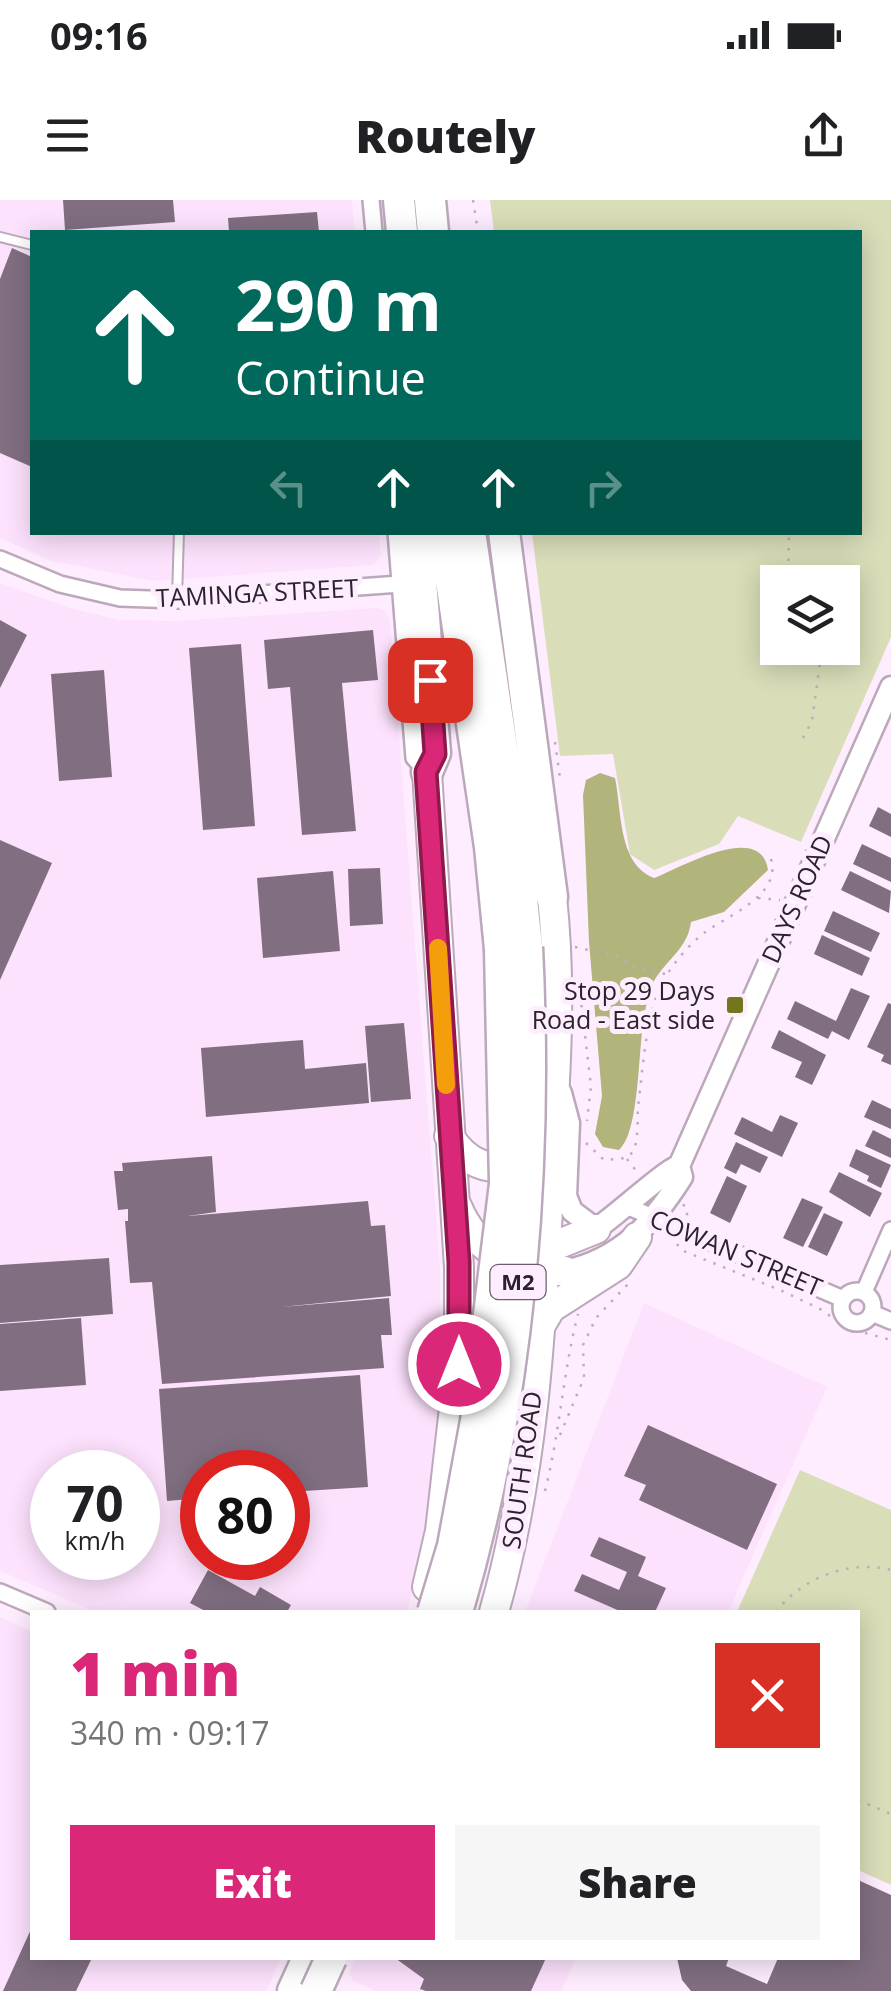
<!DOCTYPE html>
<html lang="en">
<head>
<meta charset="utf-8">
<style>
  body { margin:0; font-family:"Open Sans",sans-serif; background:#f6f6f6; color:#202124; height:100vh; display:flex; flex-direction:column; font-size:38px; white-space:nowrap }
  * { box-sizing:border-box; margin:0 }
  p { font-size:32px; color:#757577 }
  .icon { flex:none; width:55px; height:55px; fill:none; stroke:currentColor; stroke-width:2; stroke-linecap:round; stroke-linejoin:round }
  .map { position:relative; flex:1; overflow:hidden }
  .details { position:absolute; left:30px; top:1410px; width:830px; height:350px; display:flex; flex-direction:column; background:#fff; border-radius:0px; box-shadow:0 5px 25px #0003 }
  .details>* { flex:none }
  .guide { position:absolute; left:30px; top:30px; width:832px; height:305px; border-radius:0px; box-shadow:0 5px 25px #0003; background:#00695c; color:#fff; overflow:hidden }
  .controls { position:absolute; left:760px; top:365px; display:grid; gap:20px }
  .controls a { display:grid; place-items:center; width:100px; height:100px; border-radius:0px; background:#fff; box-shadow:0 5px 25px #0003; font-size:50px }
  .speed { position:absolute; left:30px; top:1250px; display:flex; gap:20px; font-size:50px; font-weight:700; text-align:center }
  .speed>* { display:grid; place-content:center; width:130px; height:130px; border-radius:50%; background:#fff; box-shadow:0 5px 25px #0003; line-height:1 }
  .speed small { font-size:25px; font-weight:400 }
  .speed .limit { border:15px solid #d22; background:#fff; color:#111 }
  .pin { position:absolute; display:grid; place-items:center; width:85px; height:85px; color:#fff; margin:-42px; border-radius:20px; box-shadow:0 5px 15px #0006 }
  .me { position:absolute; width:110px; margin:-55px; rotate:0deg; stroke-linejoin:round; filter:drop-shadow(0 0 8px #0008) }
  .turn { display:flex; align-items:center; gap:35px; height:210px; padding:0 40px; font-size:45px }
  .turn .icon { width:130px; height:130px; stroke-width:2.5 }
  .turn b { display:block; font-size:70px; line-height:85px }
  .lanes { display:flex; align-items:center; height:95px; padding:0 40px; background:#0003; justify-content:center; gap:50px; direction:ltr }
  .lanes .off { opacity:.35 }
  .round { display:grid; place-items:center; flex:none; width:105px; height:105px; border-radius:0px; background:#f6f6f6 }
  .headline { display:flex; align-items:center; justify-content:space-between; height:170px; padding:0 40px }
  h1 { font-size:60px; font-weight:800; line-height:75px; color:#db2777 }
  .action { display:flex; gap:20px; margin-top:auto; padding:20px 40px }
  .action a { flex:1; height:115px; border-radius:0px; background:#db2777; color:#fff; font-size:40px; font-weight:800; line-height:115px; text-align:center }
  .action a+a { background:#f6f6f6; color:#202124 }
  .status { display:flex; justify-content:space-between; align-items:center; height:70px; padding:0 50px; background:#fff; direction:ltr }
  .status svg { height:28px; fill:currentColor }
  header { display:flex; justify-content:space-between; align-items:center; height:130px; padding:0 40px; background:#fff; font-size:45px; font-weight:800 }
  .map>svg:first-child { display:block }
  .built { fill:#fde2fd; fill-rule:evenodd }
  .green { fill:#d9ddb8; fill-rule:evenodd }
  .water { fill:#b1b57b }
  .building { fill:#816f81 }
  .lines { fill:none; stroke-linecap:round; stroke-linejoin:round }
  .service-casing { stroke:#bca8bb; stroke-width:12 }
  .minor-casing { stroke:#bca8bb; stroke-width:20 }
  .tertiary-casing { stroke:#bca8bb; stroke-width:25 }
  .trunk-casing { stroke:#bca8bb; stroke-width:32 }
  .motorway-casing { stroke:#bca8bb; stroke-width:35 }
  .path { stroke:#bbadbb; stroke-width:2.5; stroke-dasharray:2.5 8; stroke-linecap:butt }
  .service { stroke:#fff; stroke-width:8 }
  .minor { stroke:#fff; stroke-width:15 }
  .tertiary { stroke:#fff; stroke-width:20 }
  .trunk { stroke:#fff; stroke-width:28 }
  .motorway { stroke:#fff; stroke-width:30 }
  .motorway-bridge-casing { stroke:#bca8bb; stroke-width:35; stroke-linecap:butt }
  .motorway-bridge { stroke:#fff; stroke-width:30 }
  .route-casing { stroke:#8e194d; stroke-width:25 }
  .route { stroke:#db2777; stroke-width:18 }
  .slow { stroke:#f59e0b; stroke-width:18 }
  .poi-dot { fill:#72761d; stroke:#feedfe; stroke-width:4 }
  .labels { text-anchor:middle; stroke-width:10; stroke-linejoin:round; paint-order:stroke }
  .shield { fill:#feedfe; stroke:#6a606a; stroke-width:2.5 }
  .shield-label { font-size:22px; font-weight:bold; fill:#2b232b }
  .street-label { font-size:25px; fill:#2b232b; stroke:#feedfe }
  .poi-label { font-size:25px; fill:#2b232b; stroke:#feedfe; text-anchor:end }
</style>
</head>
<body>
<div class="status"><b>09:16</b><svg viewBox="0 0 49 12"><path d="M0 12V9h3v3zM5 12V6h3v6zM10 12V3h3v9zM15 12V0h3v12zM26 1h20v11H26zM47 4h2v5h-2z"/></svg></div>
<header><svg class="icon" aria-label="menu" viewBox="0 0 24 24"><path d="M4 6h16M4 12h16M4 18h16"/></svg>Routely<svg class="icon" aria-label="share" viewBox="0 0 24 24"><path d="M12 15V3M7 8l5-5 5 5M5 13v7h14v-7"/></svg></header>
<div class="map">
<svg width="891" height="1791" viewBox="0 0 891 1791">
  <rect width="100%" height="100%" fill="#feedfe"/>
  <path class="built" d="M0,0H352L354,32H32V332L379,333L381,356L374,365L155,381L51,361L0,338Z
    M0,383L70,408L119,420L176,421L377,408L384,410L390,419L440,1068L439,1282L407,1412H96L0,1371ZM52,1272H138V1358H52ZM202,1272H288V1358H202Z
    M644,1103L827,1187L728,1412H525Z
    M0,1417L32,1432V1758H281L266,1791H0Z
    M356,1758H576L561,1791H376L353,1781L349,1773Z"/>
  <path class="green" d="M490,0H891V437L801,642L738,616L719,644L654,670L630,654L613,554L560,556L532,333L860,332V32H494ZM778,382H842V448H778Z
    M800,1270L891,1310V1685L858,1670V1412H737Z"/>
  <path class="water" d="M600,573L615,578C622,612 618,664 654,678C680,668 761,620 768,670L724,712L691,722C688,748 667,759 654,781C648,791 646,807 644,819C638,847 640,932 619,950L603,947L595,934L602,896L589,742L583,595L586,580Z"/>
  <path class="building" d="M63,0H173L175,22L65,30Z
    M317,12L319,32H229L228,18Z
    M12,48L32,57V267L0,253V79Z
    M0,420L27,435L0,488Z
    M373,430L378,480L342,483L356,631L302,635L290,487L268,489L264,440Z
    M241,444L255,626L203,630L189,448Z
    M104,470L112,577L59,581L51,474Z
    M878,607L891,614V637L869,626Z
    M0,640L52,663L0,780Z
    M862,644L891,658V682L853,664Z
    M380,668L383,724L350,726L348,669Z
    M333,671L340,751L263,758L257,678Z
    M850,671L891,691L889,713L841,690Z
    M833,711L880,733L871,752L824,731Z
    M822,735L870,758L862,776L814,754Z
    M851,788L870,796L849,840L832,831L828,839L787,819L795,801L836,821Z
    M888,803L891,804V865L881,861L884,855L867,847Z
    M404,823L411,899L371,902L365,826Z
    M779,830L826,855L812,885L795,877L802,862L771,848Z
    M303,840L305,869L366,863L369,903L206,917L201,848Z
    M872,900L891,909V929L864,917Z
    M780,915L798,923L782,957L734,934L742,917L772,932Z
    M873,930L891,939V958L865,946Z
    M736,942L768,957L760,973L741,964L736,974L724,968Z
    M856,949L891,965L881,988L867,981L869,976L849,966Z
    M212,956L216,1012L188,1016L368,1001L371,1026L385,1025L391,1096L281,1107L389,1098L392,1135H381L384,1168L162,1184L152,1082L130,1083L125,1021H128V1009L118,1010L114,971H123L122,963Z
    M839,972L882,993L870,1017L829,992Z
    M727,976L747,986L730,1023L710,1013Z
    M802,998L823,1007L803,1047L783,1038Z
    M824,1013L843,1022L827,1056L808,1047Z
    M109,1058L113,1114L0,1123V1065Z
    M81,1118L86,1185L0,1191V1124Z
    M360,1175L368,1287L288,1292V1272H202V1298L167,1301L159,1189Z
    M648,1225L777,1284L747,1350L639,1300L646,1285L624,1276Z
    M599,1337L646,1357L638,1376L666,1388L655,1412H622L574,1391L582,1374L619,1390L627,1372L590,1356Z
    M208,1370L255,1396L260,1387L291,1405L287,1412H207L190,1403Z
    M858,1680L891,1695V1791H691L682,1780L677,1758H729L726,1766L767,1784L778,1758H858Z
    M32,1727V1758H92L76,1791H3Z
    M395,1758H546L531,1791H426L420,1789L424,1779Z"/>
  <g class="lines">
    <defs>
      <path id="service" d="M0,37L32,45
        M177,398L179,332"/>
      <path id="minor" d="M371,0L374,32
        M396,332L414,558L427,572
        M0,359L60,384L120,398L177,400L400,384
        M629,1007L843,1099
        M841 1107a16 16 0 1 1 32 0a16 16 0 1 1-32 0Z
        M864,1092L891,1030
        M872,1113L891,1121
        M0,1392L47,1412"/>
      <path id="tertiary" d="M561,893L569,923L566,996L572,1011L596,1029C613,1018 669,967 679,966
        M565,1071C621,1059 653,1023 682,977L679,966L891,487"/>
      <path id="trunk" d="M427,572L459,1067V1164L440,1331L427,1387
        M449,936C467,965 491,973 523,963
        M457,1006C476,1053 517,1072 565,1071
        M532,1055L596,1029
        M541,1125L551,1108L618,1065L637,1037
        M494,1412C533,1276 541,1134 549,993C554,894 563,796 552,697"/>
      <path id="motorway" d="M399,0L402,32
        M430,0L433,32
        M417,332L435,553L427,572
        M444,332L490,647L500,749
        M470,332L516,642L527,747
        M504,332L552,697
        M293,1791L308,1758"/>
    </defs>
    <use href="#service" class="service-casing"/>
    <use href="#minor" class="minor-casing"/>
    <use href="#tertiary" class="tertiary-casing"/>
    <use href="#trunk" class="trunk-casing"/>
    <use href="#motorway" class="motorway-casing"/>
    <path class="path" d="M473,0L478,32
      M788,382L789,332
      M803,538L812,521L822,448
      M555,542L560,578
      M758,698L780,700
      M575,747L624,758L627,765L665,774
      M579,784L591,886L587,921
      M586,943L604,960L626,958L633,952C639,938 637,922 638,907C643,869 646,804 668,773C677,759 691,743 704,733C726,716 782,696 771,659
      M627,959L637,972
      M684,1004L683,1010L690,1017
      M677,1044L681,1050L780,1090L820,1109L847,1128L891,1140
      M560,1235L584,1178L583,1145L596,1118L628,1084
      M545,1291C560,1232 563,1172 578,1114
      M776,1412C801,1378 850,1359 891,1370
      M858,1600L891,1614"/>
    <use href="#service" class="service"/>
    <use href="#minor" class="minor"/>
    <use href="#tertiary" class="tertiary"/>
    <use href="#trunk" class="trunk"/>
    <use href="#motorway" class="motorway"/>
    <defs>
      <path id="motorway-bridge" d="M433,1412L453,1346L476,1221L505,984L500,749
        M457,1412C520,1199 538,968 527,747
        M316,1791L331,1758"/>
    </defs>
    <use href="#motorway-bridge" class="motorway-bridge-casing"/>
    <use href="#motorway-bridge" class="motorway-bridge"/>
  </g>
  <g class="lines">
    <defs>
      <path id="route" d="M430,480L435,554L426,572L459,1062V1164"/>
    </defs>
    <use href="#route" class="route-casing"/>
    <use href="#route" class="route"/>
    <path class="slow" d="M438,748L446,885"/>
  </g>
  <rect class="poi-dot" x="725" y="795" width="20" height="20" rx="5"/>
  <g class="labels">
    <rect class="shield" x="490.5" y="1065" width="55" height="34" rx="8"/>
    <g class="shield-label">
      <text x="518" y="1090">M2</text>
    </g>
    <g class="street-label">
      <text transform="translate(257 393) rotate(-3)" y="9">TAMINGA STREET</text>
      <text transform="translate(797 699) rotate(-66)" y="9">DAYS ROAD</text>
      <text transform="translate(736 1053) rotate(23)" y="9">COWAN STREET</text>
      <text transform="translate(522 1270) rotate(-82)" y="9">SOUTH ROAD</text>
    </g>
    <g class="poi-label">
      <text x="715" y="800">Stop 29 Days<tspan x="715" dy="29">Road - East side</tspan></text>
    </g>
  </g>
</svg>
<div class="controls">
<a><svg class="icon" aria-label="layers" viewBox="0 0 24 24"><path d="M12 4l9 5-9 5-9-5zM3 14l9 5 9-5"/></svg></a>
</div>
<div class="speed"><div>70<small>km/h</small></div><div class="limit">80</div></div>
<div class="pin" style="left:430px;top:480px;background:#d93025"><svg class="icon" aria-label="arrive" viewBox="0 0 24 24"><path d="M6 21V4h12l-3 4 3 4H6"/></svg></div>
<svg class="me" style="left:459px;top:1164px" viewBox="-20 -20 40 40"><circle r="17" fill="#db2777" stroke="#fff" stroke-width="3"/><path d="M0-11L8 9 0 5-8 9z" fill="#fff"/></svg>
<div class="guide">
<div class="turn"><svg class="icon" aria-label="ahead" viewBox="0 0 24 24"><path d="M12 20V5M6 11l6-6 6 6"/></svg><div><b>290 m</b>Continue</div></div>
<div class="lanes"><svg class="icon off" aria-label="left" viewBox="0 0 24 24"><path d="M17 20v-9H6M10 6l-5 5 5 5"/></svg><svg class="icon" aria-label="ahead" viewBox="0 0 24 24"><path d="M12 20V5M6 11l6-6 6 6"/></svg><svg class="icon" aria-label="ahead" viewBox="0 0 24 24"><path d="M12 20V5M6 11l6-6 6 6"/></svg><svg class="icon off" aria-label="right" viewBox="0 0 24 24"><path d="M7 20v-9h11M14 6l5 5-5 5"/></svg></div>
</div>
<section class="details">
<div class="headline"><div><h1>1 min</h1><p>340 m · 09:17</p></div><a class="round" style="background:#d93025;color:#fff"><svg class="icon" aria-label="close" viewBox="0 0 24 24"><path d="M6 6l12 12M18 6L6 18"/></svg></a></div>
<div class="action"><a>Exit</a><a>Share</a></div>
</section>
</div>
</body>
</html>
